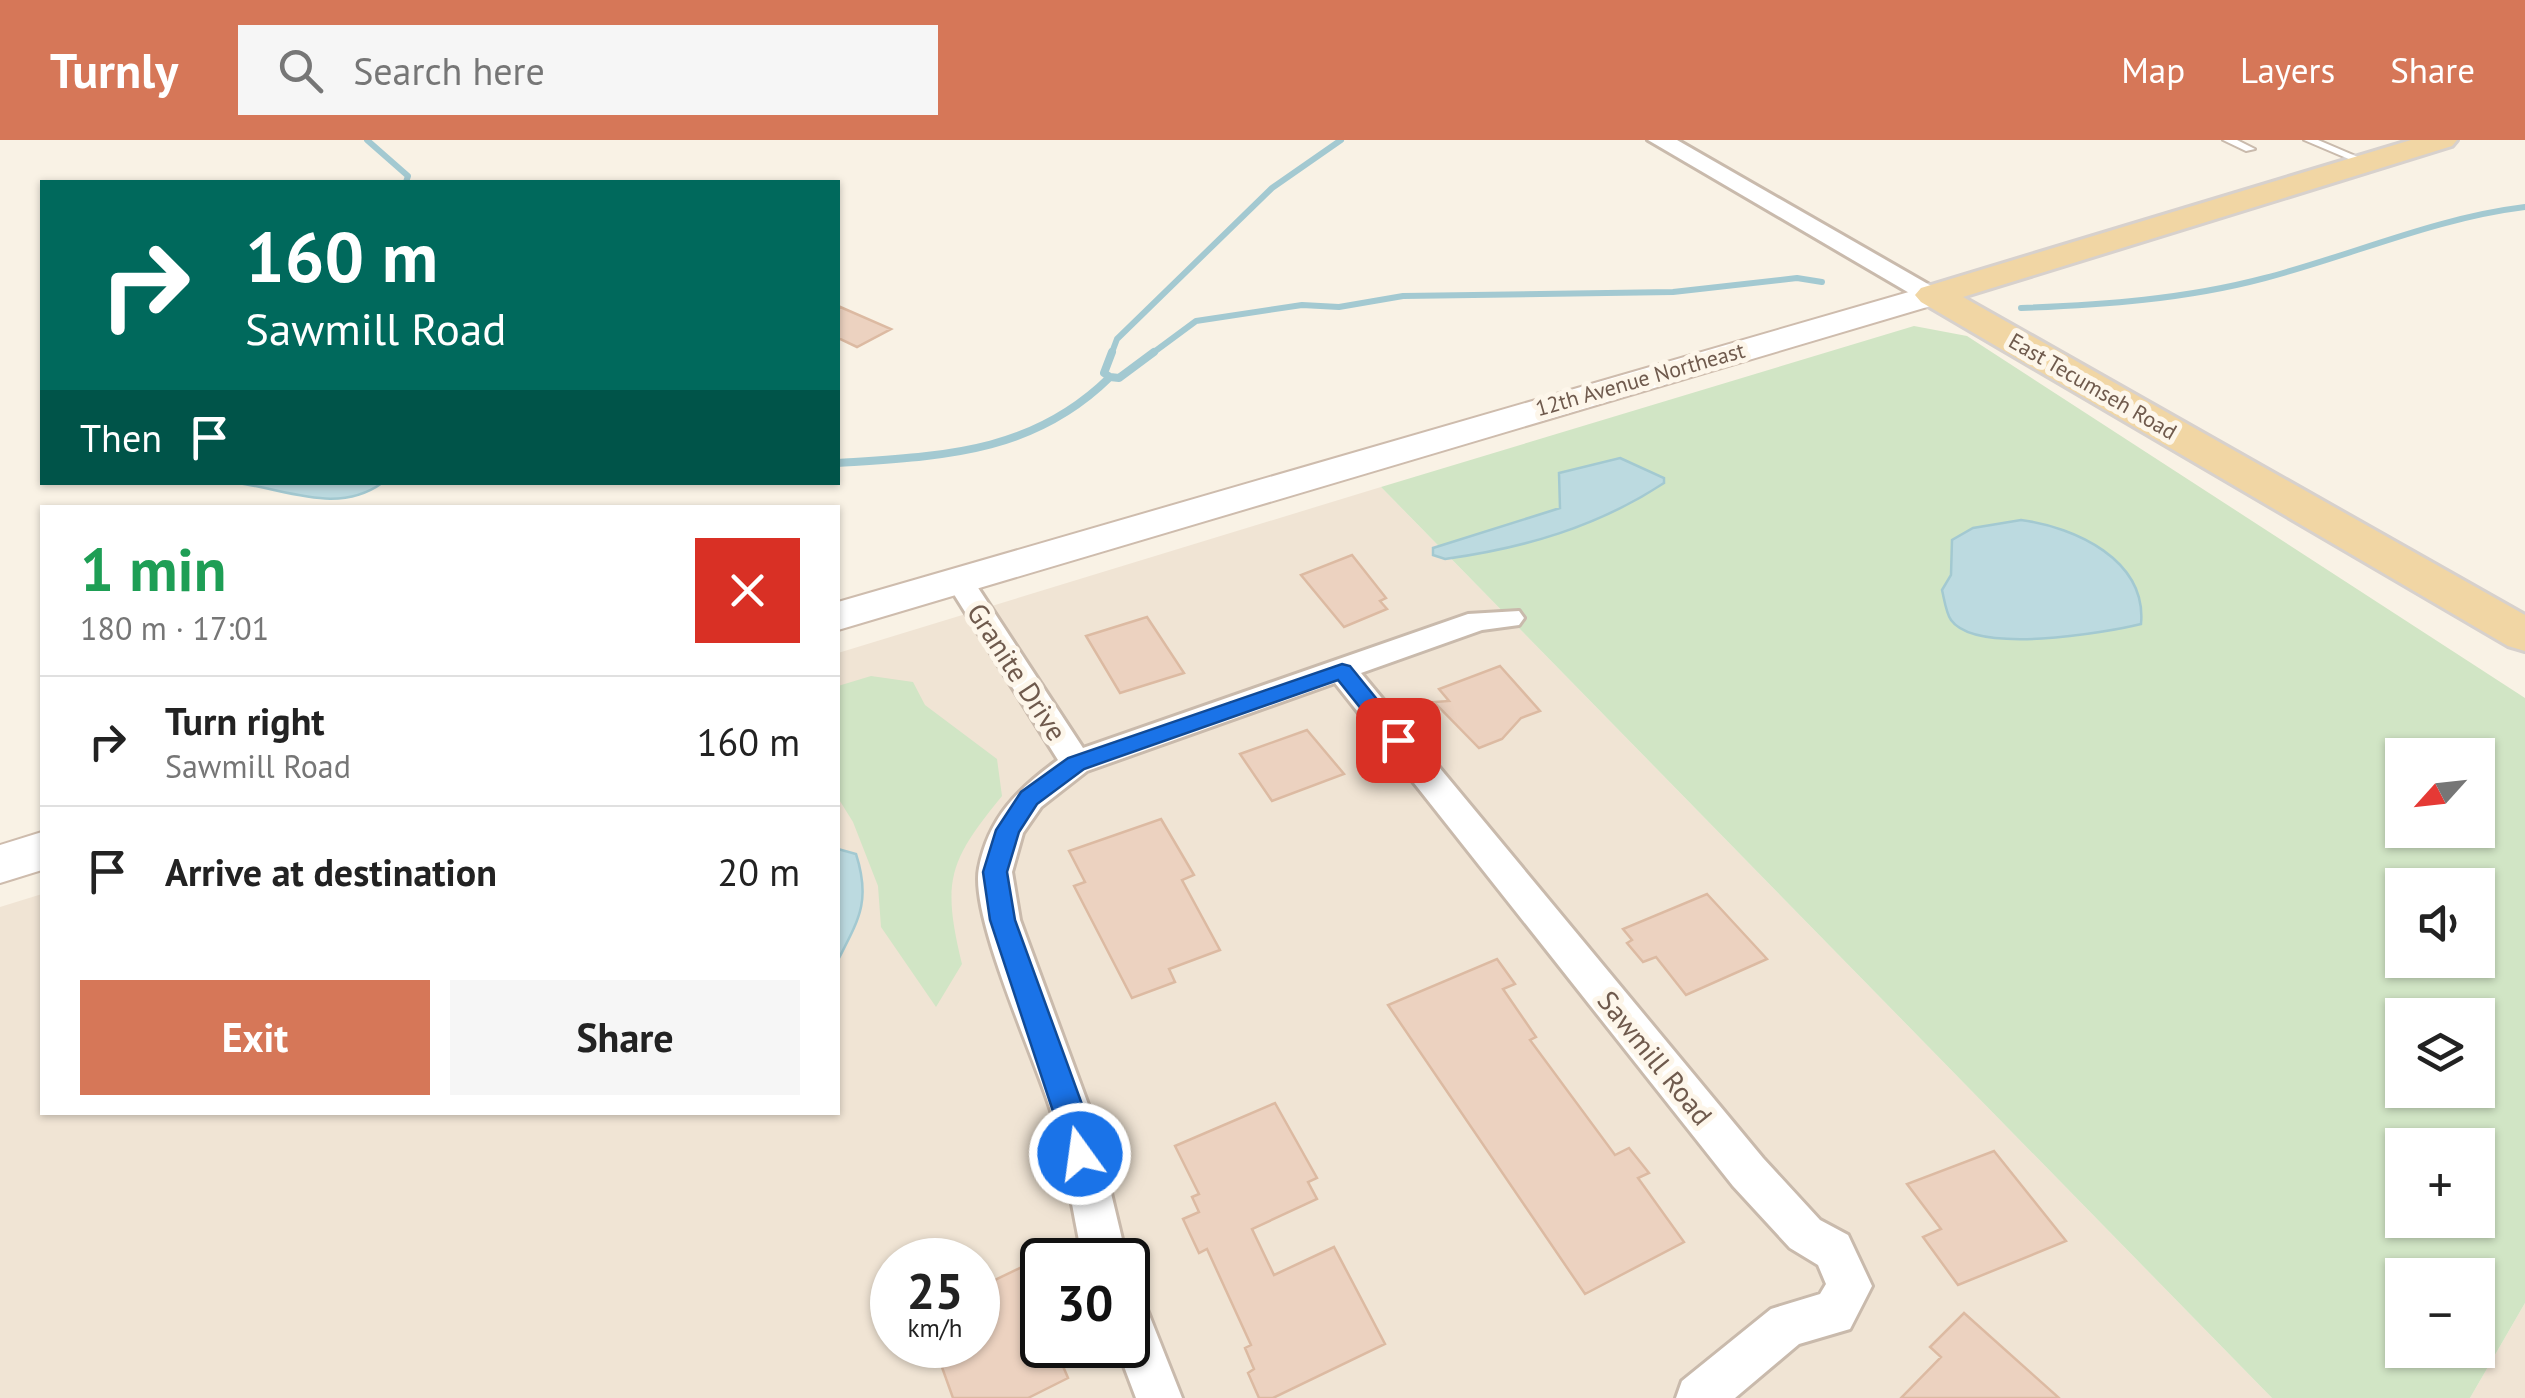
<!DOCTYPE html>
<html lang="en">
<head>
<meta charset="utf-8">
<style>
  body { margin:0; font-family:"PT Sans",sans-serif; background:#f6f6f6; color:#222; height:100vh; display:flex; flex-direction:column; font-size:38px; white-space:nowrap }
  * { box-sizing:border-box; margin:0 }
  p { font-size:32px; color:#767676 }
  .icon { flex:none; width:55px; height:55px; fill:none; stroke:currentColor; stroke-width:2; stroke-linecap:round; stroke-linejoin:round }
  .map { position:relative; flex:1; overflow:hidden }
  .drawer { position:absolute; left:40px; top:365px; width:800px; height:610px; display:flex; flex-direction:column; background:#fff; border-radius:0px; box-shadow:0 2px 8px #0004 }
  .drawer>* { flex:none }
  .top-card { position:absolute; left:40px; top:40px; width:800px; height:305px; border-radius:0px; box-shadow:0 2px 8px #0004; background:#00695c; color:#fff; overflow:hidden }
  .needle { width:65px; rotate:243deg }
  .tools { position:absolute; left:2385px; top:598px; display:grid; gap:20px }
  .tools a { display:grid; place-items:center; width:110px; height:110px; border-radius:0px; background:#fff; box-shadow:0 2px 8px #0004; font-size:50px }
  .speed { position:absolute; left:870px; top:1098px; display:flex; gap:20px; font-size:50px; font-weight:700; text-align:center }
  .speed>* { display:grid; place-content:center; width:130px; height:130px; border-radius:50%; background:#fff; box-shadow:0 2px 8px #0004; line-height:1 }
  .speed small { font-size:25px; font-weight:400 }
  .speed .limit { border:5px solid #111; border-radius:15px; background:#fff; color:#111 }
  .pin { position:absolute; display:grid; place-items:center; width:85px; height:85px; color:#fff; margin:-42px; border-radius:20px; box-shadow:0 5px 15px #0006 }
  .me { position:absolute; width:110px; margin:-55px; rotate:346deg; stroke-linejoin:round; filter:drop-shadow(0 0 8px #0008) }
  .turn { display:flex; align-items:center; gap:35px; height:210px; padding:0 40px; font-size:45px }
  .turn .icon { width:130px; height:130px; stroke-width:2.5 }
  .turn b { display:block; font-size:70px; line-height:85px }
  .then { display:flex; align-items:center; height:95px; padding:0 40px; background:#0003; gap:20px; font-size:38px }
  .round { display:grid; place-items:center; flex:none; width:105px; height:105px; border-radius:0px; background:#f6f6f6 }
  .overview { display:flex; align-items:center; justify-content:space-between; height:170px; padding:0 40px }
  h1 { font-size:60px; font-weight:700; line-height:75px; color:#1e9e55 }
  .action { display:flex; gap:20px; margin-top:auto; padding:20px 40px }
  .action a { flex:1; height:115px; border-radius:0px; background:#d67758; color:#fff; font-size:40px; font-weight:700; line-height:115px; text-align:center }
  .action a+a { background:#f6f6f6; color:#222 }
  ul { padding:0; list-style:none }
  li { display:flex; align-items:center; gap:30px; height:130px; padding:0 40px; border-top:2px solid #e0e0e0 }
  li div { flex:1 }
  li b { display:block; font-size:38px }
  li em { font-style:normal }
  header { display:flex; align-items:center; gap:60px; box-sizing:border-box; height:140px; padding:0 50px; background:#d67758; color:#fff }
  header strong { font-size:48px }
  nav { display:flex; gap:55px; margin-inline-start:auto; font-size:35px }
  .search { width:700px; height:90px; background:#f6f6f6; display:flex; align-items:center; gap:25px; box-sizing:border-box; padding:0 35px; border-radius:0px; color:#767676; font-size:38px }
  .map>svg:first-child { display:block }
  .residential { fill:#f0e4d4; fill-rule:evenodd }
  .green { fill:#d1e5c5; fill-rule:evenodd }
  .water { fill:#bcdae0; stroke:#a3c9d1; stroke-width:2.5 }
  .lines { fill:none; stroke-linecap:round; stroke-linejoin:round }
  .stream-far1 { stroke:#a3c9d1; stroke-width:6 }
  .stream { stroke:#a3c9d1; stroke-width:8 }
  .building { fill:#ecd2c0; stroke:#dcbaa2; stroke-width:2.5 }
  .service-casing { stroke:#c9baac; stroke-width:4 }
  .minor-casing { stroke:#c9baac; stroke-width:6 }
  .tertiary-casing { stroke:#c9baac; stroke-width:6 }
  .secondary-casing { stroke:#cebcad; stroke-width:4 }
  .primary-casing { stroke:#d7d1cd; stroke-width:6 }
  .service { fill:#fff; fill-rule:evenodd }
  .minor { fill:#fff; fill-rule:evenodd }
  .tertiary { fill:#fff; fill-rule:evenodd }
  .secondary { fill:#fff; fill-rule:evenodd }
  .primary { fill:#f1d6a4; fill-rule:evenodd }
  .route { fill:#1a73e8; stroke:#114b97; stroke-width:2.5 }
  .labels { text-anchor:middle; stroke-width:10; stroke-linejoin:round; paint-order:stroke }
  .far-street-label { font-size:22px; fill:#6f5a4d; stroke:#fdf6ea }
  .street-label { font-size:28px; fill:#6f5a4d; stroke:#fdf6ea }
</style>
</head>
<body>
<header>
<strong>Turnly</strong>
<div class="search"><svg class="icon" aria-label="search" viewBox="0 0 24 24"><circle cx="10" cy="10" r="6"/><path d="M15 15l6 6"/></svg>Search here</div>
<nav><a>Map</a><a>Layers</a><a>Share</a></nav>
</header>
<div class="map">
<svg width="2525" height="1258" viewBox="0 0 2525 1258">
  <rect width="100%" height="100%" fill="#f9f2e5"/>
  <path class="residential" d="M1381,347L2272,1258H0V767L42,754V972H838V513ZM892,1120H978V1205H892ZM1042,1120H1128V1205H1042Z
    M2525,1163V1258H2470Z"/>
  <path class="green" d="M1914,186L1967,196L2525,558V1163L2470,1258H2272L1381,347ZM2402,615H2478V690H2402ZM2402,745H2478V820H2402ZM2402,875H2478V950H2402ZM2402,1005H2478V1080H2402ZM2402,1135H2478V1210H2402Z
    M871,536L913,542L925,565L997,619L1002,656C948,722 942,741 962,824L936,867L881,787L878,746L853,682L838,658V546Z"/>
  <path class="water" d="M1620,318L1664,338V343C1597,387 1524,408 1445,419L1433,415V408L1560,368L1559,333Z
    M237,343L382,342V343C338,375 286,349 237,343Z
    M2021,380C2075,387 2147,420 2141,484C2105,493 1976,515 1951,480C1946,473 1944,458 1942,450L1951,435L1952,400L1973,388Z
    M838,709L856,714C871,761 859,779 838,820Z"/>
  <g class="lines">
    <path class="stream-far1" d="M367,0L408,36L406,42
      M2021,168C2103,165 2186,159 2265,138C2353,115 2435,78 2525,67
      M1111,215L1117,199L1272,48L1341,0
      M1150,215L1196,181L1302,165L1339,167L1403,156L1673,152L1797,138L1822,142"/>
    <path class="stream" d="M1110,237L1104,233L1112,212
      M838,323C942,316 1032,314 1110,237L1119,238L1154,212"/>
  </g>
  <path class="building" d="M838,166L891,189L857,207L838,198Z
    M1352,415L1386,458L1380,461L1387,469L1344,487L1301,435Z
    M1147,477L1184,533L1120,553L1086,496Z
    M1500,526L1540,571L1521,578L1502,599L1479,608L1434,562L1449,561L1439,549Z
    M1307,590L1344,634L1272,661L1240,614Z
    M1161,679L1194,735L1182,740L1220,810L1169,829L1175,842L1132,858L1074,746L1085,742L1069,711Z
    M1707,754L1767,819L1686,855L1656,817L1643,822L1627,803L1632,800L1623,789Z
    M1497,819L1515,844L1503,849L1536,897L1530,900L1615,1015L1629,1008L1649,1033L1638,1038L1684,1102L1585,1154L1388,865Z
    M1275,963L1317,1038L1308,1042L1317,1059L1252,1089L1274,1135L1334,1107L1385,1204L1273,1258H1259L1248,1233L1254,1229L1245,1208L1251,1205L1207,1109L1199,1113L1183,1079L1199,1072L1192,1057L1199,1054L1175,1006Z
    M1994,1011L2066,1101L1958,1145L1923,1097L1941,1089L1907,1044Z
    M1022,1127L1042,1177V1205H1054L1068,1238L1028,1258H953L934,1205H978V1148Z
    M1964,1173L2059,1258H1901L1941,1217L1930,1207Z"/>
  <g class="lines">
    <defs>
      <path id="service" d="M2223,0H2237L2255,9L2246,11Z
        M2304,0H2318L2372,23L2363,25Z"/>
      <path id="minor" d="M959,431L969,434L1083,608L1468,474L1519,471L1524,478L1519,485L1482,490L1361,533L1763,1018L1820,1080L1848,1095L1872,1146L1850,1189L1799,1204L1735,1258H1676L1682,1241L1771,1169L1820,1154L1826,1144L1818,1125L1790,1108L1733,1046L1335,543L1087,631L1041,667L1023,693L1012,732L1020,780L1093,978L1127,1120H1083C1073,1073 1066,1024 1053,977C1037,922 969,777 979,728C989,677 1018,649 1058,620L945,440Z
        M1128,1156L1144,1162L1182,1258H1136L1116,1205H1128Z"/>
      <path id="tertiary" d="M1648,0H1677L1947,155L1943,161H1923Z"/>
      <path id="secondary" d="M1933,145L1949,155L1944,162L838,490V462Z
        M42,692V730L0,743V705Z"/>
      <path id="primary" d="M2411,0H2457L2452,6L1963,157L2525,475V511L2508,506L1921,162L1915,155L1921,148Z"/>
    </defs>
    <use href="#service" class="service-casing"/>
    <use href="#minor" class="minor-casing"/>
    <use href="#tertiary" class="tertiary-casing"/>
    <use href="#secondary" class="secondary-casing"/>
    <use href="#primary" class="primary-casing"/>
    <use href="#service" class="service"/>
    <use href="#minor" class="minor"/>
    <use href="#tertiary" class="tertiary"/>
    <use href="#secondary" class="secondary"/>
    <use href="#primary" class="primary"/>
  </g>
  <path class="route" d="M1342,524L1350,526L1405,594V605H1390L1338,540L1084,629L1037,664L1019,692L1007,732L1015,780L1087,978L1094,1014L1090,1023L1080,1027L1070,1023L990,780L983,732L996,690L1021,652L1068,618Z"/>
  <g class="labels">
    <g class="far-street-label">
      <text transform="translate(1640 239) rotate(-16)" y="8">12th Avenue Northeast</text>
      <text transform="translate(2093 246) rotate(30)" y="8">East Tecumseh Road</text>
    </g>
    <g class="street-label">
      <text transform="translate(1017 532) rotate(57)" y="10">Granite Drive</text>
      <text transform="translate(1655 918) rotate(51)" y="10">Sawmill Road</text>
    </g>
  </g>
</svg>
<div class="tools">
<a><svg class="needle" viewBox="-14 -14 28 28"><path d="M0-13l5 13h-10z" fill="#e53935"/><path d="M0 13l5-13h-10z" fill="#767676"/></svg></a>
<a><svg class="icon" aria-label="sound" viewBox="0 0 24 24"><path d="M4 9h4l5-4v14l-5-4H4zM17 9q2 3 0 6"/></svg></a>
<a><svg class="icon" aria-label="layers" viewBox="0 0 24 24"><path d="M12 4l9 5-9 5-9-5zM3 14l9 5 9-5"/></svg></a>
<a>+</a>
<a>−</a>
</div>
<div class="speed"><div>25<small>km/h</small></div><div class="limit">30</div></div>
<div class="pin" style="left:1398px;top:600px;background:#d93025"><svg class="icon" aria-label="arrive" viewBox="0 0 24 24"><path d="M6 21V4h12l-3 4 3 4H6"/></svg></div>
<svg class="me" style="left:1080px;top:1014px" viewBox="-20 -20 40 40"><circle r="17" fill="#1a73e8" stroke="#fff" stroke-width="3"/><path d="M0-11L8 9 0 5-8 9z" fill="#fff"/></svg>
<div class="top-card">
<div class="turn"><svg class="icon" aria-label="right" viewBox="0 0 24 24"><path d="M7 20v-9h11M14 6l5 5-5 5"/></svg><div><b>160 m</b>Sawmill Road</div></div>
<div class="then">Then<svg class="icon" aria-label="arrive" viewBox="0 0 24 24"><path d="M6 21V4h12l-3 4 3 4H6"/></svg></div>
</div>
<section class="drawer">
<div class="overview"><div><h1>1 min</h1><p>180 m · 17:01</p></div><a class="round" style="background:#d93025;color:#fff"><svg class="icon" aria-label="close" viewBox="0 0 24 24"><path d="M6 6l12 12M18 6L6 18"/></svg></a></div>
<ul>
<li><svg class="icon" aria-label="right" viewBox="0 0 24 24"><path d="M7 20v-9h11M14 6l5 5-5 5"/></svg><div><b>Turn right</b><p>Sawmill Road</p></div><em>160 m</em></li>
<li><svg class="icon" aria-label="arrive" viewBox="0 0 24 24"><path d="M6 21V4h12l-3 4 3 4H6"/></svg><div><b>Arrive at destination</b></div><em>20 m</em></li>
</ul>
<div class="action"><a>Exit</a><a>Share</a></div>
</section>
</div>
</body>
</html>
